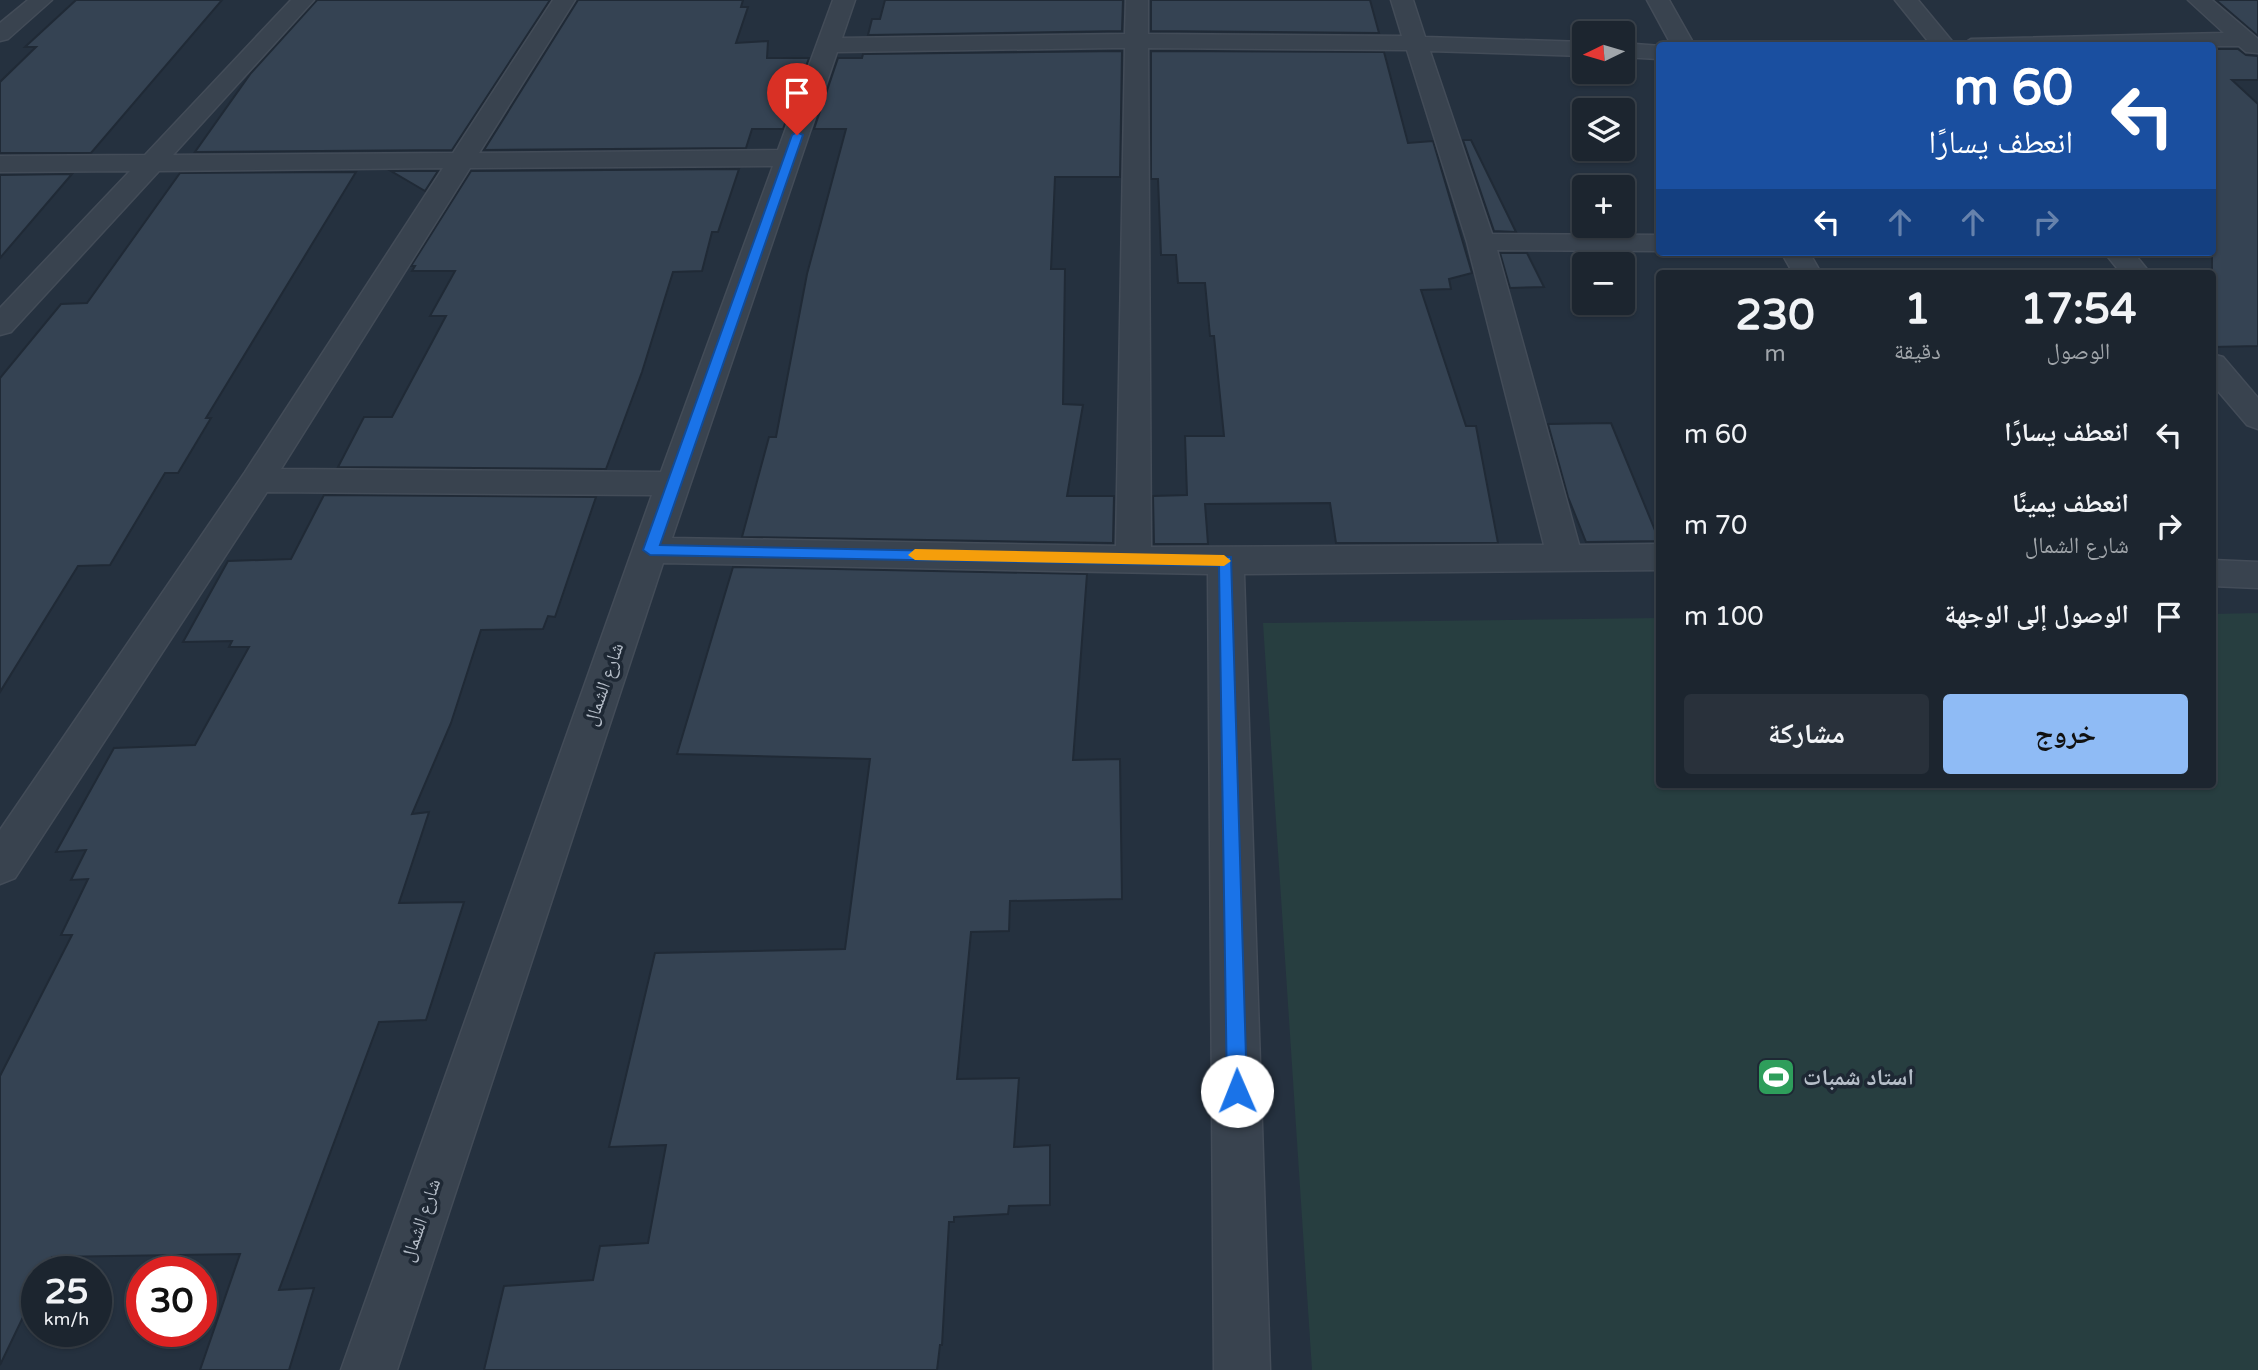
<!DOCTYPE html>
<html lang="ar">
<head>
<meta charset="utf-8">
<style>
  body { margin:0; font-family:"Varela Round","Noto Naskh Arabic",sans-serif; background:#29313b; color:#f1f3f6; direction:rtl; height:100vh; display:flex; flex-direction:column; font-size:26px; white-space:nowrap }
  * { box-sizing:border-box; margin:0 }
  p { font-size:23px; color:#a0a5aa }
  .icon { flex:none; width:38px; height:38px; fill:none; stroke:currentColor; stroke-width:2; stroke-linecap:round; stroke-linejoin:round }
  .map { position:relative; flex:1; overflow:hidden; direction:ltr }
  .panel { position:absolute; left:1656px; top:270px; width:560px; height:518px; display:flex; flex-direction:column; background:#1c252f; border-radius:7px; box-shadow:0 2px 5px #0004,0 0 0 2px #3a424b; direction:rtl }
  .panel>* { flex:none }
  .top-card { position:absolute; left:1656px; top:42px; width:560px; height:214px; border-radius:7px; box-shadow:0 2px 5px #0004,0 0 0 2px #3a424b; direction:rtl; background:#1a4fa0; color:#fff; overflow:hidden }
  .needle { width:46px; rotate:265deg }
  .tools { position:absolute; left:1572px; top:21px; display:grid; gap:14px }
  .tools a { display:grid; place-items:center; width:63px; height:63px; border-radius:7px; background:#1c252f; box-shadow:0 2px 5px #0004,0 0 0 2px #3a424b; font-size:35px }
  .speed { position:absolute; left:21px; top:1256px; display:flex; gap:14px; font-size:35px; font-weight:700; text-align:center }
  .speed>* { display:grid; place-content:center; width:91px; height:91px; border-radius:50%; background:#1c252f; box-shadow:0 2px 5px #0004,0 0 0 2px #3a424b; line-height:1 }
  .speed small { font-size:18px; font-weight:400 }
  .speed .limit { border:10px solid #d22; background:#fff; color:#111 }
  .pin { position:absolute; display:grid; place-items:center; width:60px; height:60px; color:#fff; margin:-72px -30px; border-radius:50% 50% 50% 0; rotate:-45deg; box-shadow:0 0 7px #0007 }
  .pin .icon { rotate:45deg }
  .me { position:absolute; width:77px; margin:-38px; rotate:359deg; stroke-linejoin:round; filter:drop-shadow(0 0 5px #0008) }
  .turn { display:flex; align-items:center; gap:24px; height:147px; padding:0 28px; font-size:32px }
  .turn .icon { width:91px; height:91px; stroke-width:2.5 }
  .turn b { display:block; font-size:49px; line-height:60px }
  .lanes { display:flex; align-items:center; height:66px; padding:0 28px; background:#0003; justify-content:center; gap:35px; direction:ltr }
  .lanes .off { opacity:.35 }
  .eta { display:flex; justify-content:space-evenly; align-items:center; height:119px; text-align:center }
  .eta b { font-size:42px; font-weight:800; line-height:49px }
  .button { display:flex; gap:14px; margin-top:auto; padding:14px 28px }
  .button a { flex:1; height:80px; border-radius:7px; background:#8fbbf5; color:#111; font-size:28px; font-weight:800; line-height:80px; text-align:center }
  .button a+a { background:#29313b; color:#f1f3f6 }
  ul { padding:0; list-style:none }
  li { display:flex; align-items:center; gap:21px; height:91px; padding:0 28px }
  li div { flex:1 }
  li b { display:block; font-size:26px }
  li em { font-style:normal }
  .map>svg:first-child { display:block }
  .green { fill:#273e40 }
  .building { fill:#354353; stroke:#202a36; stroke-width:2 }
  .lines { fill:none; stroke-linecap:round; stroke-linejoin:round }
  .minor-casing { stroke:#434c58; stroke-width:3 }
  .minor { fill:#39434f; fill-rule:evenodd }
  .route { fill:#1a73e8; stroke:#114b97; stroke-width:2 }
  .slow { fill:#f59e0b }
  .labels { text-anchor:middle; stroke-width:7; stroke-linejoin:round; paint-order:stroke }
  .street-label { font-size:19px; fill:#b6bec9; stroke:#1e2834 }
  .near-poi-label { font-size:23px; font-weight:bold; fill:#b6bec9; stroke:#1e2834; text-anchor:start }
</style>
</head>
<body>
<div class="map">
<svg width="2258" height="1370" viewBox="0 0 2258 1370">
  <rect width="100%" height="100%" fill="#25313f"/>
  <path class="green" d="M2258,613V1370H1312L1263,623L1659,618V784H2212V614Z"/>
  <path class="building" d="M76,0H222L91,153H0V82L36,47H25Z
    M317,0H550L452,150L195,152L251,73Z
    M578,0H743L741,7H748L736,43L768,41L767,58H809L783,129H752L746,148L484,150Z
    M885,0H1123L1122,31L868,35L872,19H880Z
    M1151,0H1370L1379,33L1151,31Z
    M2216,0H2258V36Z
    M2212,49H2238L2246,55L2258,56V80H2232L2258,104V346L2212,347Z
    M1122,51L1120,177H1055L1051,269H1065L1063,404L1083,405L1067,496H1114L1113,543L742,537L769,437H776L807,274L846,129H814L838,58H862L863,54Z
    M1151,51L1384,52L1408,143L1433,141L1472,273L1449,279L1451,289L1421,290L1466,426H1476L1498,543H1336L1330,503L1205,504L1208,544H1154L1153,496L1187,495L1185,436H1224L1214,336H1210L1205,283H1178L1176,255H1161L1158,179H1151Z
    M1463,140H1471L1516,232L1494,231Z
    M739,169L718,232H712L702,271L673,272L642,372L606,469L338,467L364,417H392L446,316H430L455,271H412L415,266H411L471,171Z
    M391,171H438L425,191Z
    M356,172L206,418H211L178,473H165L110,565L78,566L0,692V378L61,304L87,303L180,173Z
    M72,174L0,258V175Z
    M1500,253H1527L1544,287L1510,288Z
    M1611,423L1659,540V541L1586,542L1568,497L1548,424Z
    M324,495L596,497L555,617L548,616L543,629L481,630L451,723L412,814L429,812L399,903L464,902L426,1020L379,1022L279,1290L314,1288L289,1370H200L240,1254L52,1257L44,1272H37V1288L0,1365V1076L72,935H61L88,879L71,880L86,850L56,852L114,748L195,745L249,647H229L232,641L183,642L228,561L291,559Z
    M733,567L1087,574L1073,760L1120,759L1122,899L1010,901L1009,931L971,932L957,1079L1019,1078L1014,1147L1050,1145V1205L1009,1206L1008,1214L954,1217V1222H949L942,1345H940L937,1370H484L504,1286L593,1280L600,1246L648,1243L666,1145L609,1147L655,953L845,949L870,759L677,754Z"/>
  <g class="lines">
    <defs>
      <path id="minor" d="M28,0H52L8,39L0,41V23Z
        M291,0H314L173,155L453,153L553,0H575L479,153L778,150L833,0H855L842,38L1125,34L1126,0H1148V34L1402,36L1391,0H1413L1425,37L1584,42V56L1430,51L1492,234L1659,235V251L1497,250L1579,545L1659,544V570L1244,574L1270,1370H1214L1208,574L663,563L397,1370H341L652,495L267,492L15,878L0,884V830L245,472L443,168L159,171L11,332L0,335V308L130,171L0,172V156L145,155ZM1112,48H1125L1116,546L672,538L837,52ZM1148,48L1407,50L1467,242L1544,545L1151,547ZM773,166L661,472L281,469L470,168Z
        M1647,0H1669L1695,46H1672Z
        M1895,0H1918L1956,46H1932Z
        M2188,0H2212L2258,39V53L2246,52L2239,46H1960L1971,39L2224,33Z
        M1622,43L1661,46L1659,59L1622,57Z
        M1781,252H1809L1821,273H1793Z
        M2104,252H2133L2150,273H2121Z
        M2212,354L2223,357L2258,398V429L2247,425L2212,384Z
        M2212,560L2258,562V588L2212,586Z"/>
    </defs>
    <use href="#minor" class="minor-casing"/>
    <use href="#minor" class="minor"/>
  </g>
  <path class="route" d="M797,132L803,135L660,545L1231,557L1247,1091L1244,1098L1237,1101L1229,1098L1227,1091L1219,566L650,555L643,550L792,135Z"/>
  <path class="slow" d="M915,549L1224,555L1231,561L1224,566L915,560L908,555Z"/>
  <defs>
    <symbol id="stadium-square" viewBox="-11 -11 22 22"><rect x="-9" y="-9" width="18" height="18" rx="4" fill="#2e9e5b" stroke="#1e2834"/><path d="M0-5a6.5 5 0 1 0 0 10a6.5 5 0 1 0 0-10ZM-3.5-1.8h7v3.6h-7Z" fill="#fff"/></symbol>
  </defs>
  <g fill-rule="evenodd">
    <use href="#stadium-square" x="1754" y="1055" width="44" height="44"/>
  </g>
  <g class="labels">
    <g class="street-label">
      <text transform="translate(603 684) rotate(-71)" y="7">شارع الشمال</text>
      <text transform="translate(420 1220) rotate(-71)" y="7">شارع الشمال</text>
    </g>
    <g class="near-poi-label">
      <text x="1803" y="1085">استاد شمبات</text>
    </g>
  </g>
</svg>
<div class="tools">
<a><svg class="needle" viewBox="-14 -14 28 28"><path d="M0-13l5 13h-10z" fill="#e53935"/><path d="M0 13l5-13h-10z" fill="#a0a5aa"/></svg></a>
<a><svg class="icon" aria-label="layers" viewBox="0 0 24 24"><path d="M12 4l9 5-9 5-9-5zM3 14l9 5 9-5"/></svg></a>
<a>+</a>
<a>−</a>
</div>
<div class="speed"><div>25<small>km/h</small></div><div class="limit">30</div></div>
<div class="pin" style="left:797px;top:135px;background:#d93025"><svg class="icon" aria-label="arrive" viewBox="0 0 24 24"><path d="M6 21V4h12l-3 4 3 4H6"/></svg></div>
<svg class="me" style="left:1237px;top:1091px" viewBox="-20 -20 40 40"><circle r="19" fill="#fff"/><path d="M0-13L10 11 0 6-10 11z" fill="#1a73e8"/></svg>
<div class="top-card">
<div class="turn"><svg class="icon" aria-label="left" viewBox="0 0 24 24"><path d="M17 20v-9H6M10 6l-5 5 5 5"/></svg><div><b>60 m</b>انعطف يسارًا</div></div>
<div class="lanes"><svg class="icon" aria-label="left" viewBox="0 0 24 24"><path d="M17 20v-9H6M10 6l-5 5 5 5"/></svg><svg class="icon off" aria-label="ahead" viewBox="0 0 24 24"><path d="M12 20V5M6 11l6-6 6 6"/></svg><svg class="icon off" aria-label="ahead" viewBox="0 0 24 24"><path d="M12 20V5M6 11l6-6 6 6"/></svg><svg class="icon off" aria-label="right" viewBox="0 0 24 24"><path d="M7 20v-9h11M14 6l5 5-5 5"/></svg></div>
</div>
<section class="panel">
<div class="eta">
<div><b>17:54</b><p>الوصول</p></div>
<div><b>1</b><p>دقيقة</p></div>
<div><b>230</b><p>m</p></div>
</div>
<ul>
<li><svg class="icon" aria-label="left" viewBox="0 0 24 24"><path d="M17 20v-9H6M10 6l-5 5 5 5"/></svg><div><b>انعطف يسارًا</b></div><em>60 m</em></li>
<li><svg class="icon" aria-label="right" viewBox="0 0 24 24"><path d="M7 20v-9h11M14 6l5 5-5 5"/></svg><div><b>انعطف يمينًا</b><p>شارع الشمال</p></div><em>70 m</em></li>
<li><svg class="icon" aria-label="arrive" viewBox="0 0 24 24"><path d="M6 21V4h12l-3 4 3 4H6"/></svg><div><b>الوصول إلى الوجهة</b></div><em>100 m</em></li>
</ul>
<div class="button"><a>خروج</a><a>مشاركة</a></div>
</section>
</div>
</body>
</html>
